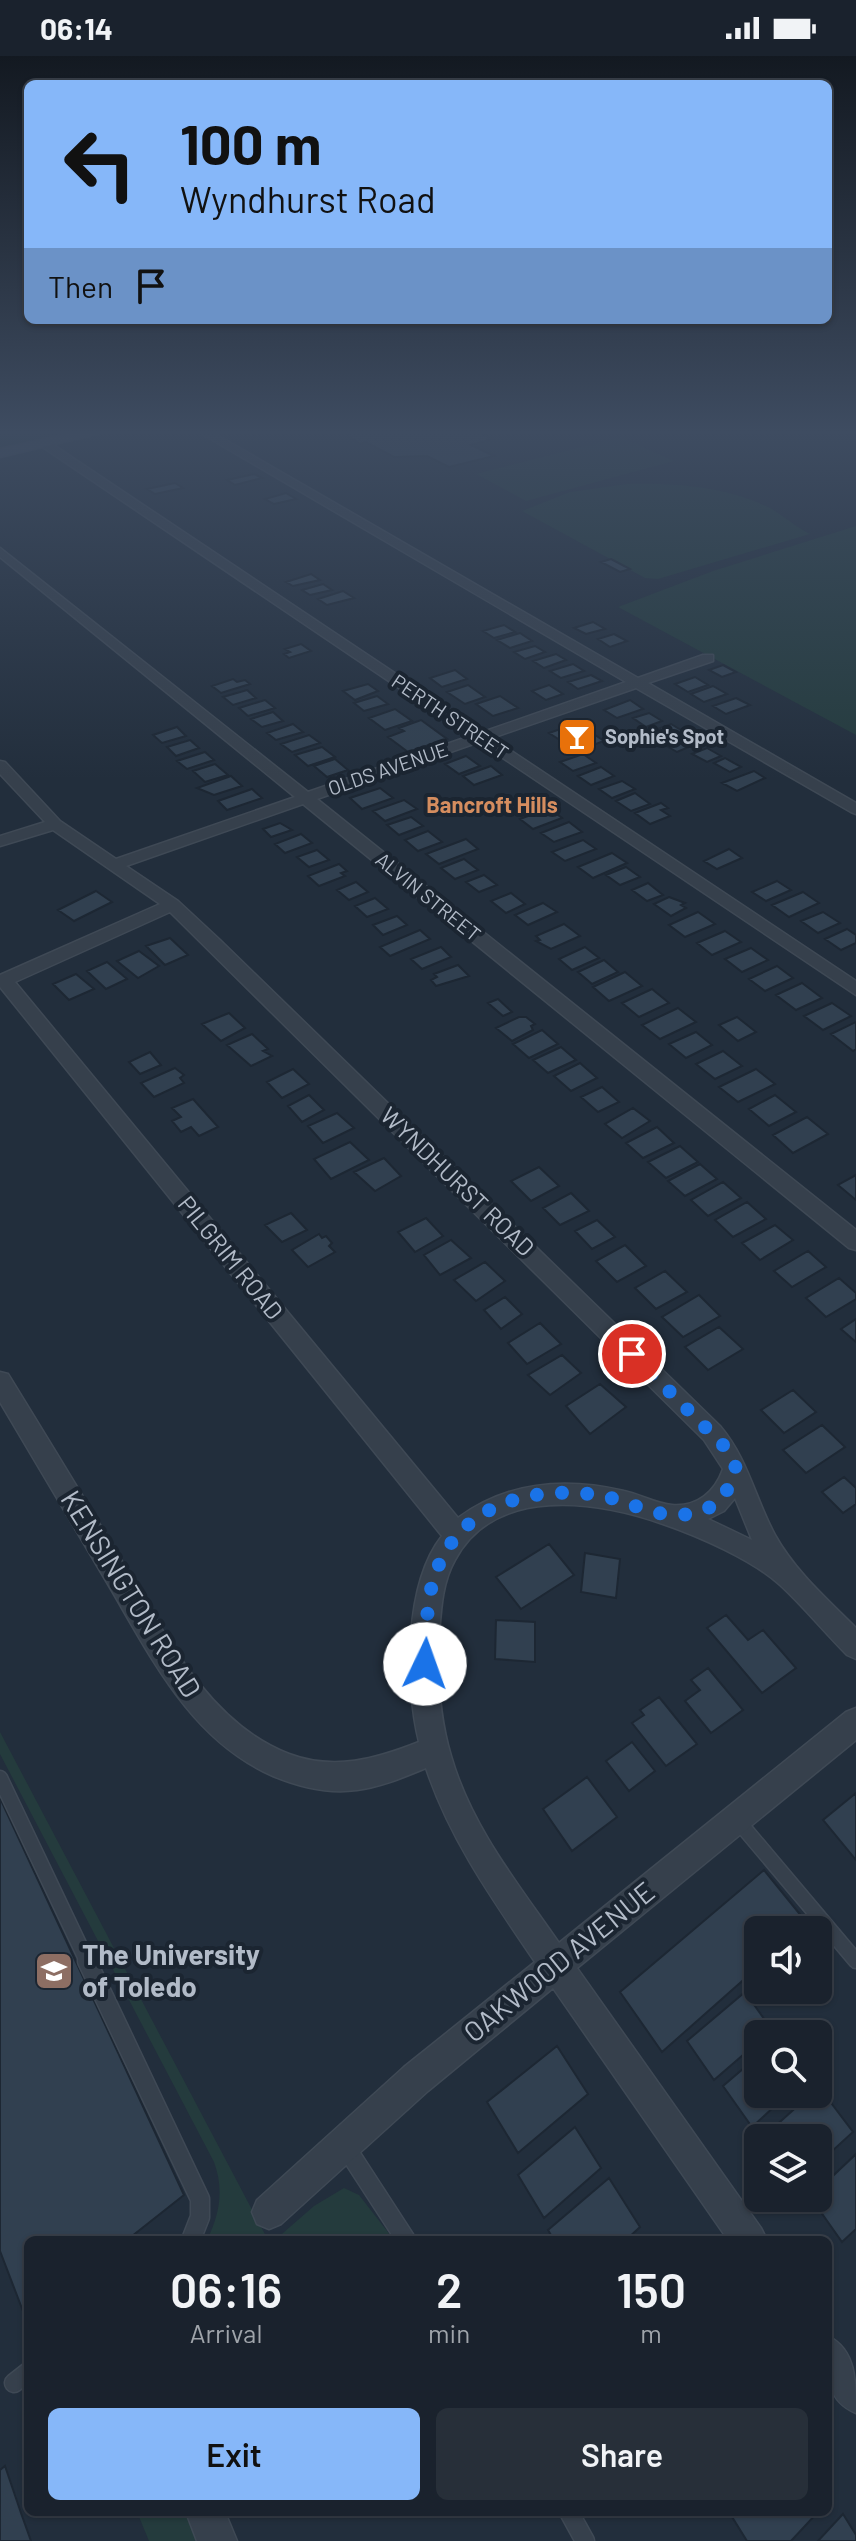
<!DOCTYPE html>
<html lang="en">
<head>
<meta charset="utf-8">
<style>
  body { margin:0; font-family:Barlow,sans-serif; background:#272f39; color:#f1f3f6; height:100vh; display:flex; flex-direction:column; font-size:30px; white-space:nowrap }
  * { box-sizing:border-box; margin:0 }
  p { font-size:26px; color:#9fa4aa }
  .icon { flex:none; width:44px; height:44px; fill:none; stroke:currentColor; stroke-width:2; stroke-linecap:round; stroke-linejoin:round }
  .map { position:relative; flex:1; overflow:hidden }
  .side { position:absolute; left:24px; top:2180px; width:808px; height:280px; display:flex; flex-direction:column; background:#1a222d; border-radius:12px; box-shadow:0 2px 6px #0004,0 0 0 2px #383f49 }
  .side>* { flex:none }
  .hud { position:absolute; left:24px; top:24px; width:808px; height:244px; border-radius:12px; box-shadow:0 2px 6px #0004,0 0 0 2px #383f49; background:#86b7f9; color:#111; overflow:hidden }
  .tools { position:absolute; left:744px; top:1860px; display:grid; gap:16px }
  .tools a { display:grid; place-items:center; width:88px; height:88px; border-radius:12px; background:#1a222d; box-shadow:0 2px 6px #0004,0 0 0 2px #383f49; font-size:40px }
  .pin { position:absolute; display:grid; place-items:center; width:68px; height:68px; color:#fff; margin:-34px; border:4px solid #fff; border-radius:50%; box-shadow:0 2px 8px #0007 }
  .me { position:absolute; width:88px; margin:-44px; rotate:3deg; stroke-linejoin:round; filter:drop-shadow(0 0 6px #0008) }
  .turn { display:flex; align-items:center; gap:28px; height:168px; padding:0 24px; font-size:36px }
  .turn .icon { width:104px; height:104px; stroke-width:2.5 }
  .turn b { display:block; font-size:56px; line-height:68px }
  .then { display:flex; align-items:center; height:76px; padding:0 24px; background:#0003; gap:16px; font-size:30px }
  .eta { display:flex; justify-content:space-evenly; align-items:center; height:136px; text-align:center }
  .eta b { font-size:48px; font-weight:600; line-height:56px }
  .primary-button { display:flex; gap:16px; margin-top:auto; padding:16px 24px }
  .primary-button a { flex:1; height:92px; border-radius:12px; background:#86b7f9; color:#111; font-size:32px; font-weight:600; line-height:92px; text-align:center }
  .primary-button a+a { background:#272f39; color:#f1f3f6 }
  .status { display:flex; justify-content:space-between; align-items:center; height:56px; padding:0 40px; background:#1a222d; direction:ltr }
  .status svg { height:22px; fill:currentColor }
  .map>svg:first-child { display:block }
  .green { fill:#243b3d }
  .building { fill:#314050; stroke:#1d2733; stroke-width:2 }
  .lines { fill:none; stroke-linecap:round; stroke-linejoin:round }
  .service-far1-casing { stroke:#3f4955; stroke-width:17 }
  .service-casing { stroke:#3f4955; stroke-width:21 }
  .minor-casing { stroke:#3f4955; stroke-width:3 }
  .secondary-casing { stroke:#3f4955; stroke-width:3 }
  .service-far1 { stroke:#36404c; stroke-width:14 }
  .service { stroke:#36404c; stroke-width:18 }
  .minor { fill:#36404c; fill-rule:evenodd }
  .secondary { fill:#444f5f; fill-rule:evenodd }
  .route { stroke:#1a73e8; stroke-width:14; stroke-dasharray:0 25.2 }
  .labels { text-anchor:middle; stroke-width:8; stroke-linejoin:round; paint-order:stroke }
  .far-street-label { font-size:20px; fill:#b2bbc8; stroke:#1b2531 }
  .far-poi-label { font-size:20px; font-weight:bold; fill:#b2bbc8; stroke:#1b2531; text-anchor:start }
  .far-neighbourhood-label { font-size:22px; font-weight:bold; fill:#d58d5f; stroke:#1b2531 }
  .street-label { font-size:24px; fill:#b2bbc8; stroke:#1b2531 }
  .near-street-label { font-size:28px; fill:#b2bbc8; stroke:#1b2531 }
  .near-poi-label { font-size:28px; font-weight:bold; fill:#b2bbc8; stroke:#1b2531; text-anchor:start }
</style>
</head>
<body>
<div class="status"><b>06:14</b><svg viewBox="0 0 49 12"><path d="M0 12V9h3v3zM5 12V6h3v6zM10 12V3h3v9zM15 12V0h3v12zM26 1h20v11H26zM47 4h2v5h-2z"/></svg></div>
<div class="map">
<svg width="856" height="2485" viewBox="0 0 856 2485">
  <rect width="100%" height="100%" fill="#222e3c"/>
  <path class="green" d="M0,375H77L0,392Z
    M621,381L674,405L526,445L476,418Z
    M627,428C674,427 724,430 768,451C783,459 794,470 810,478L658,523L645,522L522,455L570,436Z
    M856,470V679L618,551L713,515Z
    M0,1676L268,2184H207C220,2158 224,2133 214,2106L0,1698Z
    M344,2132L359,2139L394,2184H275L314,2150Z
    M137,2456H185L198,2485H149Z"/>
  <path class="building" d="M476,375L492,383L471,389L494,400L449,411L427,400L394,401L366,386L360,388L347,379L351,375Z
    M254,418L262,422L235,429L227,424Z
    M175,427L183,432L155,438L147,433Z
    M286,437L296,443L274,448L265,443Z
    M611,503L630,513L620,516L601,506Z
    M311,518L320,524L293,530L286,526Z
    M323,528L332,534L310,539L302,534Z
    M343,535L354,542L327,549L318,543Z
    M593,566L605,573L586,578L574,572Z
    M504,569L515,576L494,582L483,575Z
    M520,577L532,585L510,592L497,584Z
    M614,578L627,585L610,591L598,583Z
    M301,588L311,595L289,602L284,598L290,596L285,593Z
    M535,590L545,596L525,603L514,596Z
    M556,598L566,604L544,612L533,605Z
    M573,608L584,615L561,622L550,615Z
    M723,609L736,616L722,621L709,614Z
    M455,614L467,623L442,631L430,622Z
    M591,619L602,625L578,633L568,626Z
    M695,621L708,629L688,636L675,628Z
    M233,623L237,626L245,624L250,628L221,637L212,630Z
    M368,628L378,635L355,644L343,635Z
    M468,629L485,641L465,648L447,636Z
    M549,629L563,638L546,644L532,635Z
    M713,630L727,638L704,646L691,638Z
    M247,634L256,642L233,649L223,641Z
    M377,640L388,648L364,655L354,647Z
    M500,640L518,652L493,660L476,648Z
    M736,642L750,649L726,658L713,650Z
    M265,644L275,652L248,660L239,652Z
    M630,644L643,653L617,662L604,654Z
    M395,653L412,665L385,674L369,662Z
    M273,656L283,665L262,671L251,663Z
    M649,657L662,665L646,671L633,662Z
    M421,664L447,683L408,696L388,681L404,675L399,672Z
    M577,667L604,685L577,695L549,677Z
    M293,668L303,676L276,684L267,677Z
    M671,668L684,676L668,682L655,674Z
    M177,671L186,680L162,687L153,679Z
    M309,679L320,687L292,696L281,688Z
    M685,681L696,688L677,696L665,689Z
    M190,684L199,692L176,700L167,691Z
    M322,691L335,701L308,710L295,699Z
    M707,692L721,700L707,706L692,698Z
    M205,696L214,704L187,713L177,705Z
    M583,698L596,707L573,715L560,706Z
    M466,700L480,710L459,718L445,708Z
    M725,702L741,711L730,716L714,707Z
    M335,703L348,714L327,721L314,710Z
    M215,708L228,719L205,726L193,715Z
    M491,710L502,719L474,729L463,720Z
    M601,711L614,720L591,729L578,720Z
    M754,715L765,722L737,735L722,727Z
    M231,720L242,730L214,739L197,732Z
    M622,725L635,733L612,742L599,733Z
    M380,732L393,742L362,753L350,742Z
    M252,733L262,742L227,754L218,745Z
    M635,737L650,748L631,755L616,745Z
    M530,740L542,749L519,757L507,748Z
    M404,744L417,753L385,765L373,755Z
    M661,747L668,752L661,754L670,760L650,768L635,757Z
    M549,752L562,762L533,773L520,763Z
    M411,761L423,770L399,779L387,769Z
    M569,766L582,776L554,786L541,777Z
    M280,767L292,774L271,781L263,773Z
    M428,775L442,786L418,795L405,784Z
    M301,778L312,787L285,797L275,788Z
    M466,783L478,793L439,808L426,798Z
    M583,784L596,793L565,805L552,796Z
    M729,793L742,802L717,813L704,805Z
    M317,794L329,804L309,811L297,801Z
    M612,797L627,807L593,822L578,811Z
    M464,803L478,814L455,823L441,812Z
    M339,808L347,815L341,817L345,820L319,830L308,820Z
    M626,811L640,821L620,829L606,819Z
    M484,819L497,829L479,836L466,826Z
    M777,825L791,834L766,845L752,836Z
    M356,826L368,836L349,844L337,834Z
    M648,827L663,839L647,845L632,834Z
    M96,835L112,846L74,865L58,854Z
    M803,836L819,847L789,861L772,849Z
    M511,837L525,848L506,857L491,845Z
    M669,841L685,847L681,849L686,852L671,860L654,848Z
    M375,842L388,853L367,861L355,850Z
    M543,847L557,856L528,869L515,859Z
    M698,856L715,868L685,881L669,869Z
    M823,856L840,867L818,877L801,865Z
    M397,860L407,869L383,879L373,869Z
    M564,868L580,880L551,893L536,885L540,884L536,880Z
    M847,873L856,879V887L841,894L825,883Z
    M420,874L430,883L390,900L380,891Z
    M725,875L741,886L712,899L697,887Z
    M170,882L188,899L165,909L146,890Z
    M441,891L451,901L422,913L411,903Z
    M585,891L599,902L572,914L559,903Z
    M751,892L768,904L742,916L725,903Z
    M139,895L159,910L138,922L117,905Z
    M604,904L618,916L592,928L578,916Z
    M107,906L127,923L106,933L87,915Z
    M458,909L469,920L436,930L431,924L437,921L434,918Z
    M777,910L793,922L765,935L749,923Z
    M625,916L642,930L609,945L593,931Z
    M76,918L94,933L69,944L53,928Z
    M802,927L822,942L796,954L776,939Z
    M652,933L669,947L639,961L622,947Z
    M498,943L512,956L503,960L488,947Z
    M832,947L851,960L823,974L804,960Z
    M678,952L696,966L660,983L642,969Z
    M229,957L245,972L221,985L202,968Z
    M519,961H526L535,968L531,970L533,974L512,985L496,972Z
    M737,961L756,976L738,985L719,969Z
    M856,966V993L853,995L831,978Z
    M542,974L558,988L529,1002L513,988Z
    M696,976L712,989L686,1002L669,988Z
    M252,978L268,993L263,995L272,1000L251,1010L227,989Z
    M561,991L576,1004L548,1017L533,1004Z
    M723,995L742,1010L715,1023L696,1008Z
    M150,996L161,1009L140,1018L129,1006Z
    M580,1007L597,1022L571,1035L554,1020Z
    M175,1012L184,1019L180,1022L184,1027L154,1041L141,1027Z
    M293,1013L309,1028L282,1042L267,1026Z
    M756,1013L775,1028L738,1046L719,1031Z
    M602,1031L619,1046L598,1056L581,1041Z
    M309,1039L324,1054L302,1066L288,1050Z
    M775,1039L796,1056L769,1070L749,1053Z
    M193,1043L218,1071L199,1080L191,1071L181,1076L172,1065L181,1061L172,1052Z
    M633,1052L650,1065L622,1082L605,1068Z
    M337,1057L354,1072L323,1087L308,1070Z
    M807,1061L828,1078L793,1097L773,1079Z
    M657,1071L674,1087L643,1102L626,1087Z
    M350,1086L369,1104L331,1123L314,1103Z
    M680,1090L698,1106L666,1122L648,1106Z
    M384,1102L401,1120L375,1135L354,1116Z
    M700,1108L717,1123L685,1140L668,1125Z
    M539,1111L559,1130L531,1145L511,1125Z
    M856,1119V1144L838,1129Z
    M723,1126L741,1142L708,1160L691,1144Z
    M571,1137L589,1155L560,1169L543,1152Z
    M747,1146L766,1163L733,1181L715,1164Z
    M291,1157L307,1174L282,1186L265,1169Z
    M426,1162L443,1180L415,1196L398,1176Z
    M597,1164L615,1181L592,1193L575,1175Z
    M775,1169L793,1184L760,1204L742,1187Z
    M319,1178L322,1182L326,1180L332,1187L329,1190L335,1196L308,1211L292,1194Z
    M451,1184L471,1202L440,1219L424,1199Z
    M625,1189L646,1210L617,1226L596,1205Z
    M808,1195L826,1211L792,1231L774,1215Z
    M485,1206L505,1225L476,1245L454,1224Z
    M665,1215L687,1236L656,1253L635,1232Z
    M839,1222L856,1237V1243L826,1261L806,1242Z
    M699,1239L720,1260L683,1281L662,1261Z
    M505,1241L522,1258L501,1273L484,1254Z
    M856,1263V1286L841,1273Z
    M540,1267L561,1288L527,1308L508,1287Z
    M719,1271L743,1293L708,1314L685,1291Z
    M562,1299L581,1317L550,1339L528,1319Z
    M600,1328L626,1351L590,1378L566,1350Z
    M793,1334L816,1356L784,1377L761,1354Z
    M822,1369L845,1391L806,1417L783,1394Z
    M844,1421L856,1432V1448L843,1457L822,1436Z
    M549,1488L574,1519L521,1553L496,1521Z
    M585,1497L620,1503L616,1542L581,1536Z
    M726,1559L748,1584L763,1574L796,1612L762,1637L707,1572Z
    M496,1564L535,1566V1606L495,1603Z
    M708,1612L743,1654L711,1677L685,1645L700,1634L691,1624Z
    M659,1641L697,1688L666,1710L632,1667L644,1659L640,1654Z
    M632,1686L655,1715L629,1735L606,1705Z
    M587,1721L617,1761L572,1795L543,1753Z
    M856,1737V1804L823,1764Z
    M0,1742L184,2139L127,2184H28L26,2263L0,2195Z
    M764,1814L807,1867L799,1874H758V1911L662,1996L620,1936Z
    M745,1936L772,1974L768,1978H758V1986L714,2024L687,1985Z
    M557,1990L588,2038L518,2097L487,2046Z
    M758,2000V2038H788L752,2071L723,2030Z
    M819,2031L853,2076L818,2108V2082H762L811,2038H818Z
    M575,2071L601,2112L544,2162L518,2119Z
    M856,2098V2173L842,2186L811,2142H818V2134Z
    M609,2122L640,2171L626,2184H554L548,2174Z
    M5,2410L21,2457L31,2485H0V2414Z
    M729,2456H818L791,2485H747Z
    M843,2458L856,2479V2485H818Z"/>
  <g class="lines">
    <defs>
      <path id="service-far1" d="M0,1722L88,1907
        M738,1765L856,1905"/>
      <path id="service" d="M87,1905L200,2143V2161L191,2184
        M345,2090L406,2184
        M14,2327L28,2316
        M569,2456L585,2485"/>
      <path id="minor" d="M197,375H210L638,622L703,599H713V605L648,627L856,747V758L851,756L636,632L492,682L856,925V939L479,686L317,743L856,1174V1194L849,1192L303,748L126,810L178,845L220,884L720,1370C748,1403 755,1442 775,1479C795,1515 827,1543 856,1572V1603L847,1599C824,1576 803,1550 780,1529C753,1504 698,1480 663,1468C597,1445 495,1429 455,1504C442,1527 441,1554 439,1580C437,1621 439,1660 451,1700C471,1770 518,1828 559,1887L846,1656L856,1652V1684L577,1912L761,2172L767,2184H728L553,1932L428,2035L281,2168L269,2173L257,2168L252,2156L257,2144L404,2011L535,1906C493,1844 450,1784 426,1712C404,1721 381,1731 357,1734C328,1738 299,1731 273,1720C193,1685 154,1607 112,1535C75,1472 37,1409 0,1346V1316L8,1318C43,1375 78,1432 112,1489C158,1563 202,1665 289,1698C334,1715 376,1703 419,1686C405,1629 404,1528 442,1480L0,931V919L160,848L53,774L0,790V780L45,766L0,718V705L5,706L60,765L116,803L295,741L0,501V492L308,736L470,680L41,390V386H49L483,676L626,626ZM170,856L704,1384L723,1413C715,1436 697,1451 672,1449C657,1448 639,1438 624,1435C565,1421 507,1426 458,1462L15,926ZM735,1442L752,1484L708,1463L724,1455Z
        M828,2280C856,2294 856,2325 856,2357C822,2343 828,2311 828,2280Z
        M186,2456H225L237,2485H197Z"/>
      <path id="secondary" d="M81,375H109L0,401V393Z"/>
    </defs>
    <use href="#service-far1" class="service-far1-casing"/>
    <use href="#service" class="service-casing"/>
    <use href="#minor" class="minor-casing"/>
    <use href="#secondary" class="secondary-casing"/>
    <use href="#service-far1" class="service-far1"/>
    <use href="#service" class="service"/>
    <use href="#minor" class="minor"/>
    <use href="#secondary" class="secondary"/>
  </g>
  <linearGradient id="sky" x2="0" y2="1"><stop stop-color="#131921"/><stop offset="0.52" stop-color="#3e4c61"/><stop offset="1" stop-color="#3e4c61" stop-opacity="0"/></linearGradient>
  <rect width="856" height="723" fill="url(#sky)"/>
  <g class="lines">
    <path class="route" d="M425,1608C426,1582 426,1554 432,1529C452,1451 526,1429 598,1439C622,1443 652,1459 674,1459C709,1459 727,1445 736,1412L725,1391L632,1298"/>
  </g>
  <defs>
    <symbol id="bar-square" viewBox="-11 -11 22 22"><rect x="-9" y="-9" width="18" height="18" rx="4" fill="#e8710a" stroke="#1b2531"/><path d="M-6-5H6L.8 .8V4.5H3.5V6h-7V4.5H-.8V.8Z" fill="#fff"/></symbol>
    <symbol id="university-square" viewBox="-11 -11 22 22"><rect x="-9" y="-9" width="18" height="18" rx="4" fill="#8d6e63" stroke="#1b2531"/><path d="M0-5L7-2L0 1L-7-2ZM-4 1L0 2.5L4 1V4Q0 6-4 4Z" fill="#fff"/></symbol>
  </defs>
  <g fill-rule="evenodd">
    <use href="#bar-square" x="555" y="659" width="44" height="44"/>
    <use href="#university-square" x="32" y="1893" width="44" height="44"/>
  </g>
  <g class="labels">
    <g class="far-street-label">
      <text transform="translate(450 661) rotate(34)" y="7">PERTH STREET</text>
      <text transform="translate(388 713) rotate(-19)" y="7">OLDS AVENUE</text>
      <text transform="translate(428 841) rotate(39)" y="7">ALVIN STREET</text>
    </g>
    <g class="far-poi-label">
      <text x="605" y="688">Sophie's Spot</text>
    </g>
    <g class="far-neighbourhood-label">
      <text x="492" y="757">Bancroft Hills</text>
    </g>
    <g class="street-label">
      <text transform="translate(457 1126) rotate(44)" y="8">WYNDHURST ROAD</text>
      <text transform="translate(230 1202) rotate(51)" y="8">PILGRIM ROAD</text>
    </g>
    <g class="near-street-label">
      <text transform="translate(131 1538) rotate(58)" y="10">KENSINGTON ROAD</text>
      <text transform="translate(559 1906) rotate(-39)" y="10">OAKWOOD AVENUE</text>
    </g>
    <g class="near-poi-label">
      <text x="82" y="1909">The University<tspan x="82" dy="32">of Toledo</tspan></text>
    </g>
  </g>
</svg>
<div class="tools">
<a><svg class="icon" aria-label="sound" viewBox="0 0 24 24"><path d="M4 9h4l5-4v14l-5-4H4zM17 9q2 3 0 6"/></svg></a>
<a><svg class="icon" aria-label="search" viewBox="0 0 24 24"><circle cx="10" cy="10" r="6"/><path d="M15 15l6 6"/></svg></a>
<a><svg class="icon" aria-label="layers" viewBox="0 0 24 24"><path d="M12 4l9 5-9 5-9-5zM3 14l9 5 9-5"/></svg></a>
</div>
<div class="pin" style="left:632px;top:1298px;background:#d93025"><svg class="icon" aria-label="arrive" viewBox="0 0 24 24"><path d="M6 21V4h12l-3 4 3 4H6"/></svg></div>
<svg class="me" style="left:425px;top:1608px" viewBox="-20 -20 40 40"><circle r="19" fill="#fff"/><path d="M0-13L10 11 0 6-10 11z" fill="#1a73e8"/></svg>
<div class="hud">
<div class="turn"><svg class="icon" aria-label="left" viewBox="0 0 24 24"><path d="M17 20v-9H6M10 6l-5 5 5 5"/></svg><div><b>100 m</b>Wyndhurst Road</div></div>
<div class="then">Then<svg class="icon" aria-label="arrive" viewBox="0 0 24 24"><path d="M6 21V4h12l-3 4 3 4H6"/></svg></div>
</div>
<section class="side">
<div class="eta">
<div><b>06:16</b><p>Arrival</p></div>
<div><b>2</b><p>min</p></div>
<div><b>150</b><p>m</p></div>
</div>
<div class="primary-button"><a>Exit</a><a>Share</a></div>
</section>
</div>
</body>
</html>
